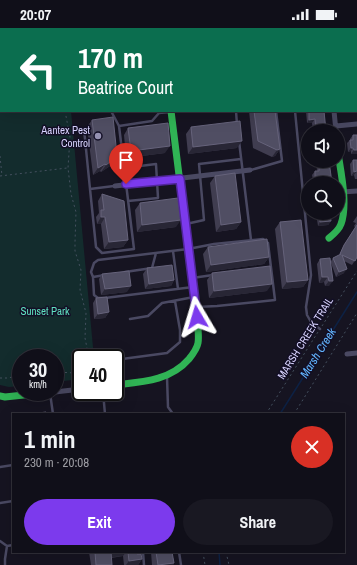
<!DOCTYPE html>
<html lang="en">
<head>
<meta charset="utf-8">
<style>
  body { margin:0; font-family:"Archivo Narrow",sans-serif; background:#191822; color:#f1f3f6; height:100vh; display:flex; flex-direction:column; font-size:15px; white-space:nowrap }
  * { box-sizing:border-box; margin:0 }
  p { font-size:13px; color:#9c9ca2 }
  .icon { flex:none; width:22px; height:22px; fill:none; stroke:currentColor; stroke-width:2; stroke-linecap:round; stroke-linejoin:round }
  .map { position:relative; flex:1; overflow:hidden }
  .sheet { position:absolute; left:12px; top:385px; width:333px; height:140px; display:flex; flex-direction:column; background:#100f19; border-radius:0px; box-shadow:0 4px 16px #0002,0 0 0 1px #302f38 }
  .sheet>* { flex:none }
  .hud { position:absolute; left:0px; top:0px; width:357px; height:84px; box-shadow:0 4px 16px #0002,0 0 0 1px #302f38; background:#0b6e4f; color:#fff; overflow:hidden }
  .fabs { position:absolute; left:301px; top:96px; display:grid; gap:8px }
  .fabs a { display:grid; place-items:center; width:44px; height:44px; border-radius:50%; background:#100f19; box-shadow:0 4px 16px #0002,0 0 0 1px #302f38; font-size:20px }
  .speed { position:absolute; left:12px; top:321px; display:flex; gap:8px; font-size:20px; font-weight:700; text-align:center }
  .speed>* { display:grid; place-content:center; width:52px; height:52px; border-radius:50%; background:#100f19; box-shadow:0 4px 16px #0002,0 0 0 1px #302f38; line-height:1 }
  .speed small { font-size:10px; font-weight:400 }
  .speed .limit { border:2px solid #111; border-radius:6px; background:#fff; color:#111 }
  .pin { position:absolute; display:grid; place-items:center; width:34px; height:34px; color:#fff; margin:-41px -17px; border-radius:50% 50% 50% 0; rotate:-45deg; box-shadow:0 0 4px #0007 }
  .pin .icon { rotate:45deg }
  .me { position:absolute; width:44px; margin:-22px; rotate:353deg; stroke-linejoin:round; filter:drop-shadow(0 0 3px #0008) }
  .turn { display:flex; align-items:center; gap:14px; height:84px; padding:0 12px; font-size:18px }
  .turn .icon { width:52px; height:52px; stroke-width:2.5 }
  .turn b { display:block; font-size:28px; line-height:34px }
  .round { display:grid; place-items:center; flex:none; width:42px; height:42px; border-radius:21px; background:#191822 }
  .summary { display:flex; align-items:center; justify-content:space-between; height:68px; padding:0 12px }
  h1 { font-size:24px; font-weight:700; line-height:30px }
  .action { display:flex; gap:8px; margin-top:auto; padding:8px 12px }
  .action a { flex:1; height:46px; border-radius:24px; background:#7c3aed; color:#fff; font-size:16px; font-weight:700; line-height:46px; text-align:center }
  .action a+a { background:#191822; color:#f1f3f6 }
  .status { display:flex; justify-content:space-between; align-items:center; height:28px; padding:0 20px; background:#100f19; direction:ltr }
  .status svg { height:11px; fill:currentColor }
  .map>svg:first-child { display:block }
  .green { fill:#132c2d }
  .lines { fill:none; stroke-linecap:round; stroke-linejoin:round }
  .stream { stroke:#0d2144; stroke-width:1.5 }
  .path { stroke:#44505f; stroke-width:1; stroke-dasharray:2 3; stroke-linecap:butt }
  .lane { stroke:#4a4962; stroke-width:2.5 }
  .street { stroke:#4a4962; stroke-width:5 }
  .fast { stroke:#30b455; stroke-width:7 }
  .wall { fill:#403d50 }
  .shaded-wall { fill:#282635 }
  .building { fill:#504e63; stroke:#66637b }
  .route-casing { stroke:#51269a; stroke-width:10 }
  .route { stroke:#7c3aed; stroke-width:7 }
  .poi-dot { fill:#9591b1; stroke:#130f26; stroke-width:1.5 }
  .labels { text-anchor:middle; stroke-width:3; stroke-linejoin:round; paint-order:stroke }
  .poi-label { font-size:11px; fill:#d9d4ff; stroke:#130f26; text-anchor:end }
  .park-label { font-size:11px; fill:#5fe0c0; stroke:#130f26 }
  .street-label { font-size:11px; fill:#d9d4ff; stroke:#130f26 }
  .water-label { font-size:12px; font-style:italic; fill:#62b6ff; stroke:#130f26 }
</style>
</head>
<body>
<div class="status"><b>20:07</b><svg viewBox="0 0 49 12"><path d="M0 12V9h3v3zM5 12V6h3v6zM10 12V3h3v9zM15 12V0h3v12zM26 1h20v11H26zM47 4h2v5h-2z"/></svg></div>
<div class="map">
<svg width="357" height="537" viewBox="0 0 357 537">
  <rect width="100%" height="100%" fill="#161421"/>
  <path class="green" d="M0,43L1,83H71L94,330H81V351L55,354V330H21V358L9,359L0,357Z"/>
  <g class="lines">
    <path class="stream" d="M280,386L357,264
      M219,524L220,537"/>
    <path class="path" d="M171,0V1
      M84,1L87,0
      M0,6H1
      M0,38H1
      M0,45H1
      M65,83L70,109L68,140L71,166L76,184L75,214V223L81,242L80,262L86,285L85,310L89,330
      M0,128L2,148
      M0,148L67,140
      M322,298L357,243
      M55,344L76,345L81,343
      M0,350H8L21,347
      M266,386L318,304
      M294,386L357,285
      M203,524L205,537
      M226,524L229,537"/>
    <path class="lane" d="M286,0V1
      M111,83L119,98
      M236,83L237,97
      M295,83L311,247L306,279L307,287L311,294L320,301
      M112,84L124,83
      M84,101L90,161
      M239,113L251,212
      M124,140L156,136L158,170L128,173
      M251,142L282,133L276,83
      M114,158L90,161L96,219L102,225L134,221L119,98L152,93L159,85L170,84
      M186,196L204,192L199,136L241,131
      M173,223L178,261
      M125,244L152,240L156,225
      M93,249L105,247
      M192,250L213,247
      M193,259L105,270H98L94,267L93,249L91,244L94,235L98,232L188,221L214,216L263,211L268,215L275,272L217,278L197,279
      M130,291L148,288L162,275L194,269
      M122,331L167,325L180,314V302L175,273
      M167,349L168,379L173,386
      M103,364L105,386
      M50,365L53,386
      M0,439L13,437
      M0,475L13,473
      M0,513L7,518L13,517
      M143,524L144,537
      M179,524L181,537
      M5,537V531L7,518"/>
    <path class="street" d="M326,0V1
      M356,30H357
      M334,83L336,103
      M336,98L357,96
      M115,158L250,142
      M342,164L357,163
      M347,326L357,325
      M55,364L81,361"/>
    <path class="fast" d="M245,1L254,0
      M0,30L1,29
      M329,210C334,206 339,202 341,196C348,177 341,145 338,125
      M115,357C142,354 170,353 189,331C193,326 197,321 198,315C199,310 198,304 198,299L171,83
      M0,368L5,369L52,364"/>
  </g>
  <path class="wall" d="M249,83H275L280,121L275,128L272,129L253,120Z
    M306,83H324L326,103H313L312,95H307Z
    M92,92L117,127L110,138L101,144L100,143L93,147L87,99Z
    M191,99L237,120L188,126L186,106Z
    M128,100L165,125L126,130L124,107Z
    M353,107H357V126H351V123L348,124L347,115L350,112V111Z
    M353,132H357V151H355L354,147L351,148L350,136Z
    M316,133H329L332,155H318V152H313L312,147L315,143H317Z
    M215,148L241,194L236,201L216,204L210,155Z
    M102,166L128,212L123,219L104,221L101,196H97L96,189L99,185L98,173Z
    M140,175L176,199L137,204L135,182Z
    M316,185H330L331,193L328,197L318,198Z
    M357,188V229L352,237L344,233V245L336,249L331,235L329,258H325L324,254L319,255L317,236L320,231L331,233L333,230L339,228L342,221L355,199L354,198L356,195L353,194Z
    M280,194L308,252L303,259L282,261L275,201Z
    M208,219L269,229L264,236L206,244L203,226Z
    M147,240L174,252L171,258L145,261L143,246Z
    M212,245L267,263L209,270L207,252Z
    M102,246L127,264L101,267L99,251Z
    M96,270L109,284L105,290L94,291L93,275Z
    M89,524H137V526L142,531L138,537H124L123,528L111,530L112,537H91Z
    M151,524H172L174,535L173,537H152Z"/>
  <path class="shaded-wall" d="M356,81H357V85H348L350,83H356Z
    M315,91L312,95H307L309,92Z
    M242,113L237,120L188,126L193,119Z
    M170,118L165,125L126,130L131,123Z
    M351,120H353L351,123L348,124Z
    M280,121L275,128L272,129L277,122Z
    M354,122H357V126H351Z
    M117,127L110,138L101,144L106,137L113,130Z
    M105,136L100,143L93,147L98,140Z
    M357,143L354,147L351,148L354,144Z
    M320,148L318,152H313L315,149Z
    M101,189H105L101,196H97Z
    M181,192L176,199L137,204L142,197Z
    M331,193L328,197L318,198L320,194Z
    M241,194L236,201L216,204L221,197Z
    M128,212L123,219L104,221L109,214Z
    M269,229L264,236L206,244L211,237Z
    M347,241L344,245L336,249L339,244Z
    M322,249H328L324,254L319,255Z
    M174,252L171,258L145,261L149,256Z
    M308,252L303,259L282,261L287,254Z
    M329,253H333L329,258H325Z
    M272,256L267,263L209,270L214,263Z
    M131,258L127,264L101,267L105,261Z
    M109,284L105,290L94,291L98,286Z
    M111,524H126L123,528L106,530Z
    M142,531L138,537H126L129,533Z
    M174,535L173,537H159Z"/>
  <path class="building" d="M339,0H357V15H356V1H339Z
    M356,40H357V51H356Z
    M356,71H357V81H356Z
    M254,83H275L280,121L277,122L258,113Z
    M309,83H324L326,103H316L315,91L309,92Z
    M113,89L117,127L113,130L114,131L106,137L105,136L98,140L92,92Z
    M240,93L242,113L193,119L191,99Z
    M168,95L170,118L131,123L128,100Z
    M353,107H357V122H354L353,120H351L350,112H353Z
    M353,132H357V143L354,144Z
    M319,133H329L332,155H321L320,148L315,149V143H319Z
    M235,145L241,194L221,197L215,148Z
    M102,166L124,173L128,212L109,214L105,189H101V182H104Z
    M178,170L181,192L142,197L140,175Z
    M319,185H330L331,193L320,194Z
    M301,192L308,252L287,254L280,194Z
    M357,197V229L355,233L342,227L347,241L339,244L333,230L341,226H340L344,217Z
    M267,211L269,229L211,237L208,219Z
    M330,230L333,253H329L328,249H322L320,231Z
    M172,237L174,252L149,256L147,240Z
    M270,238L272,256L214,263L212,245Z
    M129,243L131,258L105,261L102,246Z
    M107,269L109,284L98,286L96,270Z
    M46,384V386H31Z
    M95,524H111L112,537H96Z
    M128,524H137V526H141L142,531L129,533Z
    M156,524H172L174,535L158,537Z"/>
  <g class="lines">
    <defs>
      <path id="route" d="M126,156L180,151L197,289"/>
    </defs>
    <use href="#route" class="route-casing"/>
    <use href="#route" class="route"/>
  </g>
  <circle class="poi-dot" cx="98" cy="108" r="4"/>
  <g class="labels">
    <g class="poi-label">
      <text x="90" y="106">Aantex Pest<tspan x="90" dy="13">Control</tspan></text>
    </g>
    <g class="park-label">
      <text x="45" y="287">Sunset Park</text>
    </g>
    <g class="street-label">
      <text transform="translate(305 310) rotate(-58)" y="4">MARSH CREEK TRAIL</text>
    </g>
    <g class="water-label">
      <text transform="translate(318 325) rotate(-58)" y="4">Marsh Creek</text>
    </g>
  </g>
</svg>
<div class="fabs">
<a><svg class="icon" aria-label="sound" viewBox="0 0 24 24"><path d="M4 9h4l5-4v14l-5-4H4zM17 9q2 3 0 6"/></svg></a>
<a><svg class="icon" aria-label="search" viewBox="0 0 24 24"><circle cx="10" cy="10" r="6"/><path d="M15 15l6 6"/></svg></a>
</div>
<div class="speed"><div>30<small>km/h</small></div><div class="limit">40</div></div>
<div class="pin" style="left:126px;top:156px;background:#d93025"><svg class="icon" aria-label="arrive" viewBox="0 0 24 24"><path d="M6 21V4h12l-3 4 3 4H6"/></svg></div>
<svg class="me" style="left:197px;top:289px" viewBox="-20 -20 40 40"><path d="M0-17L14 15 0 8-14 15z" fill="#7c3aed" stroke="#fff" stroke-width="4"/></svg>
<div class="hud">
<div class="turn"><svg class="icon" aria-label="left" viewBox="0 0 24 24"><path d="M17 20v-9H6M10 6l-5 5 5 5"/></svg><div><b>170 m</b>Beatrice Court</div></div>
</div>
<section class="sheet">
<div class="summary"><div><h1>1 min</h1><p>230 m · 20:08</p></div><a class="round" style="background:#d93025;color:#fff"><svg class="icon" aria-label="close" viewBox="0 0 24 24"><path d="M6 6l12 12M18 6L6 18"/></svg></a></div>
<div class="action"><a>Exit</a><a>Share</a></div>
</section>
</div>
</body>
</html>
